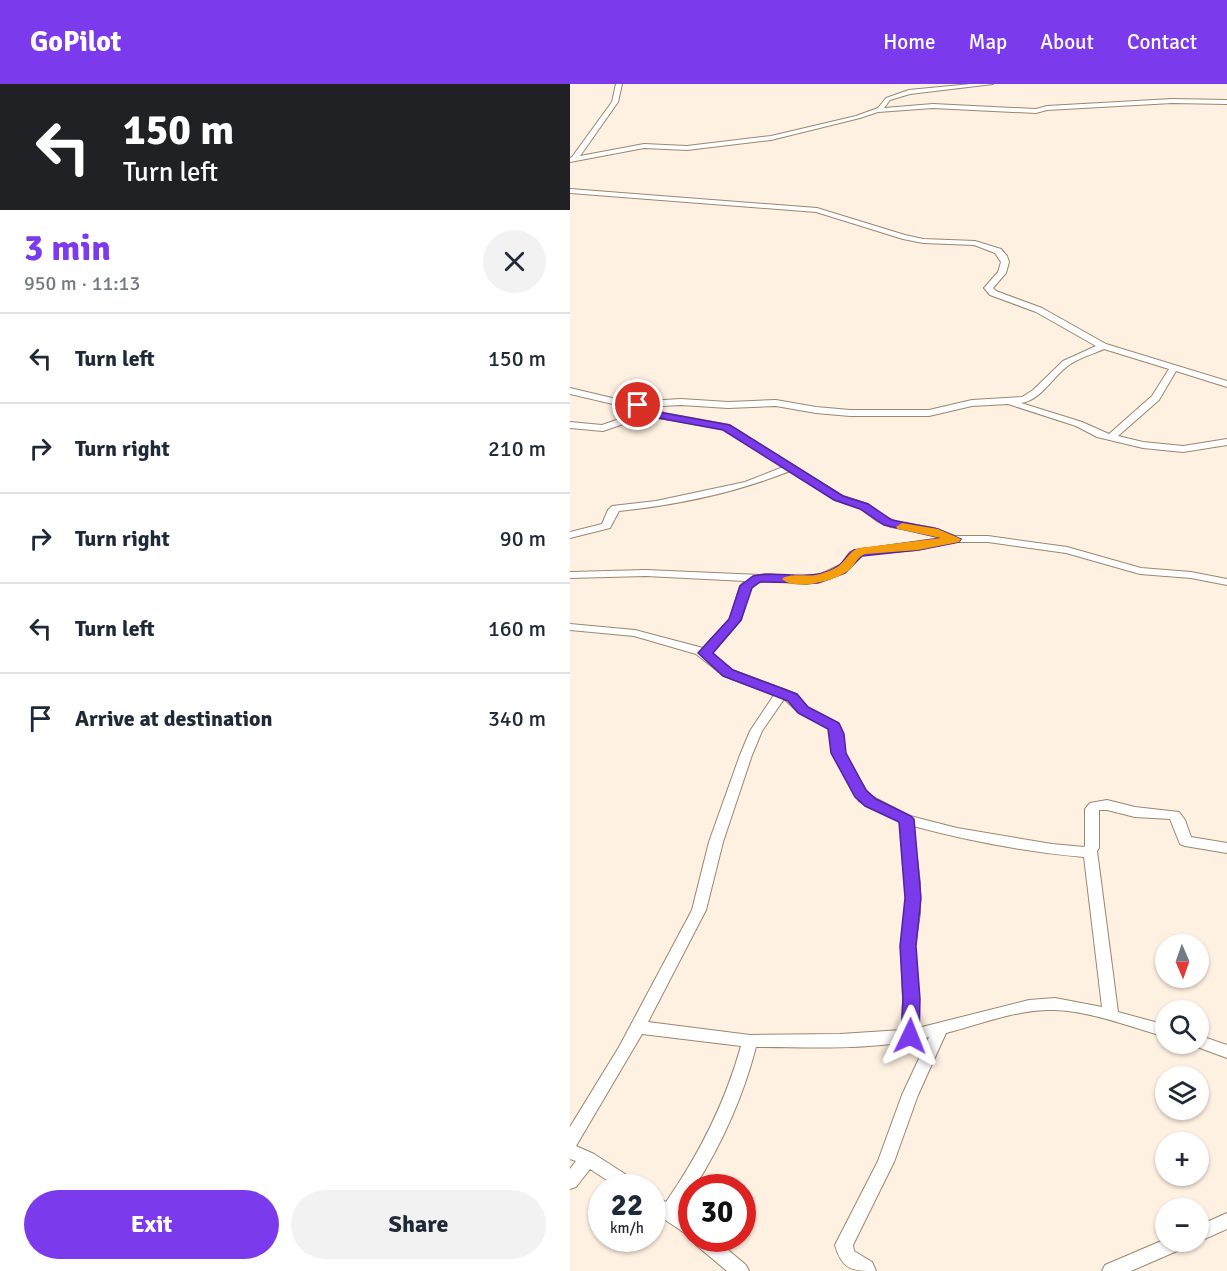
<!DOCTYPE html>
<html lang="en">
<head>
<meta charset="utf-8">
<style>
  body { margin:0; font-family:Signika,sans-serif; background:#f2f2f3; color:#1f2937; height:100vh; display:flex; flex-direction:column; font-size:22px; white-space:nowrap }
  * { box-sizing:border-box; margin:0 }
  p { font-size:20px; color:#747a83 }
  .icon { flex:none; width:33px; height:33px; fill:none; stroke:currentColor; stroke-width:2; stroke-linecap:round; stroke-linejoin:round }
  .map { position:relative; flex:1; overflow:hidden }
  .drawer { display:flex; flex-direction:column; background:#fff; width:570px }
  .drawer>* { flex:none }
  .banner { background:#202124; color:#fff; overflow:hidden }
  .needle { width:39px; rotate:178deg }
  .buttons { position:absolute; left:585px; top:850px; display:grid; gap:12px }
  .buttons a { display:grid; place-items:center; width:54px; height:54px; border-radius:50%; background:#fff; box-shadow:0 2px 4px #0004; font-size:30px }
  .speed { position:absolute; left:18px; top:1090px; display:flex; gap:12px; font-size:30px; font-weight:700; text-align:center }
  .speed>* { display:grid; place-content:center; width:78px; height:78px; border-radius:50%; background:#fff; box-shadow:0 2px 4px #0004; line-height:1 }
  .speed small { font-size:15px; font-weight:400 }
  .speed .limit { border:9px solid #d22; background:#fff; color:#111 }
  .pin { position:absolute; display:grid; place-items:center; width:51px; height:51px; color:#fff; margin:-26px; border:3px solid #fff; border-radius:50%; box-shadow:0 2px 6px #0007 }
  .me { position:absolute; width:66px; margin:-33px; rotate:2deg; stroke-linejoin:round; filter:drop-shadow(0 0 4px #0008) }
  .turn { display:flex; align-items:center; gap:21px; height:126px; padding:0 24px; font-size:27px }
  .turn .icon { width:78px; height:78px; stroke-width:2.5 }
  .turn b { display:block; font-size:42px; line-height:51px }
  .round { display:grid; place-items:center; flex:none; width:63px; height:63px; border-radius:32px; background:#f2f2f3 }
  .summary { display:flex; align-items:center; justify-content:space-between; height:102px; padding:0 24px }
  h1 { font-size:36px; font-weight:700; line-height:45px; color:#7c3aed }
  .primary-button { display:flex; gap:12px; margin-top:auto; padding:12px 24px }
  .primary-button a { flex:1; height:69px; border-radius:36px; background:#7c3aed; color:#fff; font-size:24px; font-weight:700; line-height:69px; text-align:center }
  .primary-button a+a { background:#f2f2f3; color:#1f2937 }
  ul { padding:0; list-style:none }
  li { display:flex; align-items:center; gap:18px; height:90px; padding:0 24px; border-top:2px solid #e0e1e3 }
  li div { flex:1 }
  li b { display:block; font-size:22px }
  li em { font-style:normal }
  header { display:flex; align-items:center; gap:36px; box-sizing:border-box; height:84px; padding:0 30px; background:#7c3aed; color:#fff }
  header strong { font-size:28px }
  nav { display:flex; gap:33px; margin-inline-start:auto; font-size:21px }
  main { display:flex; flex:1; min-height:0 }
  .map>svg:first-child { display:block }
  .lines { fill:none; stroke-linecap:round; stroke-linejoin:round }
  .minor-casing { stroke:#9b866f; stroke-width:2 }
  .minor { fill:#fff; fill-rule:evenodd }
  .route { fill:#7c3aed; stroke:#51269a; stroke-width:1.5 }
  .slow { fill:#f59e0b }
</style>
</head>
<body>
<header>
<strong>GoPilot</strong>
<nav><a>Home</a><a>Map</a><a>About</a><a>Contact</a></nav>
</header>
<main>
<section class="drawer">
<div class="banner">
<div class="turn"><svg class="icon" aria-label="left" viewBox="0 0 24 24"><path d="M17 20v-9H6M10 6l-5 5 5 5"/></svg><div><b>150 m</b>Turn left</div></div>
</div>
<div class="summary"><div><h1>3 min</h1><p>950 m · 11:13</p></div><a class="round"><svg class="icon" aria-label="close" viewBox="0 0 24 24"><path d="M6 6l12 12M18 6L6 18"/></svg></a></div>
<ul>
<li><svg class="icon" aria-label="left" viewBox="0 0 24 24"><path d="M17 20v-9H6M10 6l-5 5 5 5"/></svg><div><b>Turn left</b></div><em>150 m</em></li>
<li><svg class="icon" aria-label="right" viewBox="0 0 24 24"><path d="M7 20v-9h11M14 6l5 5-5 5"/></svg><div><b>Turn right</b></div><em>210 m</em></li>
<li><svg class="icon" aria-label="right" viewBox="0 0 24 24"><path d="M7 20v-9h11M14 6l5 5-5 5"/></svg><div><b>Turn right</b></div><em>90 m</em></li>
<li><svg class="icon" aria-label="left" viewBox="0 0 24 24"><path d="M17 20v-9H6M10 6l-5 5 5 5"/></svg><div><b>Turn left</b></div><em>160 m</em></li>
<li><svg class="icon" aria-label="arrive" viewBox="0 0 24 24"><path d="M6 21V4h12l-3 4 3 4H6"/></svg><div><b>Arrive at destination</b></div><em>340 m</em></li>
</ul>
<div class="primary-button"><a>Exit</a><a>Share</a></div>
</section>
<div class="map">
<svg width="657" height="1187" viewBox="0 0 657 1187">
  <rect width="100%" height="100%" fill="#fff1e2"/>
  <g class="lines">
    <defs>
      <path id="minor" d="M46,0H52L48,18L10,72L74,60L117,62L201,52L286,32L308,24L316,14L339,6L401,0H423L340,10L320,16L314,24L363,20L466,25L477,22L602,15L657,16V20L602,19L477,26L466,29L363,24L308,28L290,34L201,56L117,66L74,64L0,78V74L2,73L42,18Z
        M0,105L247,124L335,151L353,155L405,157L431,165L437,172L439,178L436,189L423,204L426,207L472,224L536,260L657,297V303L606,287L589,316L548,352L573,358L613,362L657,355V361L613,368L573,364L527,353L506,342L438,320L402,322L359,332H280L246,329L206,322L158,324L111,321L73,323L94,329L159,341L273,412L298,420L315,433L327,438L364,444L385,452H418L497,463L571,484L621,488L657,495V501L621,494L570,490L496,469L418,458H385L348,466L295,470C286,473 285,480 278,485C266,493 251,499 237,500C219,501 197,490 181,503L171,536L141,570L162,586L216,606L226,611L237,623L268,639L273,650L274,669L299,711L340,732L387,744L482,760L514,763L515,762V725L520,719L537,716L565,723L609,728L615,736L621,753L657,759V769L615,762L610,760L600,735L565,733L537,726H529V764L527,767L548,928L596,941V953C560,943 521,927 484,926C448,925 411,940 376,949L348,1011L324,1078L283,1161L284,1167L302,1178L306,1187C282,1187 272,1186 265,1161L308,1077L332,1011L359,953C306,967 241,963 186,963C173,1013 152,1060 124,1104H122V1109L109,1127L122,1136V1154L82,1127V1110L96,1118C130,1069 155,1019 171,962L72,950L6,1062L24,1070L69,1099L72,1104H49L20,1085L6,1103L0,1105V1085L6,1077L0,1075V1043L49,963L122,826L139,758L170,671L180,647L204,611L154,592L126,570L64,552L0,546V540L65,546L133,564L160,535L170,502L175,497L76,492L0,494V488L76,486L190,491L196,490L237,494L249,491L272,480L280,468L290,465L348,460L373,454L362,450L321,443L307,437L290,424L265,416L220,387C165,409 107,421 49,427L40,444L0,454V448L32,440L38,426L42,422L86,417L175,398L213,383L153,345L89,334L59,338L33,347L0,344V338L32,341L58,332L78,331L60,324L0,310V304L59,318L111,315L158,318L206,316L246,323L280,326H359L402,316L452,313L463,306L493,277L526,262L466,228L420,211L414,204L428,188L431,178L425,169L404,161L353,159L333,155L246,128L0,109ZM534,265L599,285L582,312L539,350L512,338L451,319C472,316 483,292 499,281C509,274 523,270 534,265ZM214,615L229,629L259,644L262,669L289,717L330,737L336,799V829L331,862L333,915L332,946L270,950L180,951L78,938L136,826L153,758L182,671L192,647ZM343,742C399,757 456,768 514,773L532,923L485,914L459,916L348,944L349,915L345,862L350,829V799Z
        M628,951L657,961V974L622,961V960H628Z
        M657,1129V1145L628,1158V1142Z
        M123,1155H145L176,1181L179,1187H157L126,1161Z
        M596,1155V1158H617L614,1164L561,1187H532L535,1181Z"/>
    </defs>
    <use href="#minor" class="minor-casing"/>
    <use href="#minor" class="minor"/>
  </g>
  <path class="route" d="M68,317L72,318L73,322L94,329L160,341L273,412L298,420L322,436L368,445L391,455L389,458L348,466L292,472L275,489L248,499L190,498L182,504L171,536L143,569L163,586L227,610L238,623L269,639L274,650L276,669L296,706L306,715L341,732L344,735L351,814L346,862L350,915L349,952L346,957L340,959L334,957L331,952L333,915L330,862L335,814L329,738L295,722L285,713L261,669L258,645L228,629L218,617L153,592L128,569L159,535L170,502L183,492C211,485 241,500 268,482C274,478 276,471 284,466L371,454L314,441L290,425L264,416L153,346L88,334L54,321L59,318Z"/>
  <path class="slow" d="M332,439L368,445L391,455L389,458L348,466L295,470C286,474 286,480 279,486C266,497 225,507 212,495C221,488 238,494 250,490C256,488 267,485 272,479C279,472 279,468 289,464L371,454L328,445L326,443Z"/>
</svg>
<div class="buttons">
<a><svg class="needle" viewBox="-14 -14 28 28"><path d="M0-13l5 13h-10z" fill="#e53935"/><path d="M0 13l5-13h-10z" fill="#747a83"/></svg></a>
<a><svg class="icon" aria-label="search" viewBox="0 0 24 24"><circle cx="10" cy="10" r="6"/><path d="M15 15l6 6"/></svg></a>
<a><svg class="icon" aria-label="layers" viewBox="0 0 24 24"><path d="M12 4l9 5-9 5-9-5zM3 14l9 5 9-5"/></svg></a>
<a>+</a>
<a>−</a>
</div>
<div class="speed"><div>22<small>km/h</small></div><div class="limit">30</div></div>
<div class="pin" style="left:68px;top:321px;background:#d93025"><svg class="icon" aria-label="arrive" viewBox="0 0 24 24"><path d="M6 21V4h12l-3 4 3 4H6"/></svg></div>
<svg class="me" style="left:340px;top:952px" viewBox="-20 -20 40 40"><path d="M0-17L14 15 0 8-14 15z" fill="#7c3aed" stroke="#fff" stroke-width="4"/></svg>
</div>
</main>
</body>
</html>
